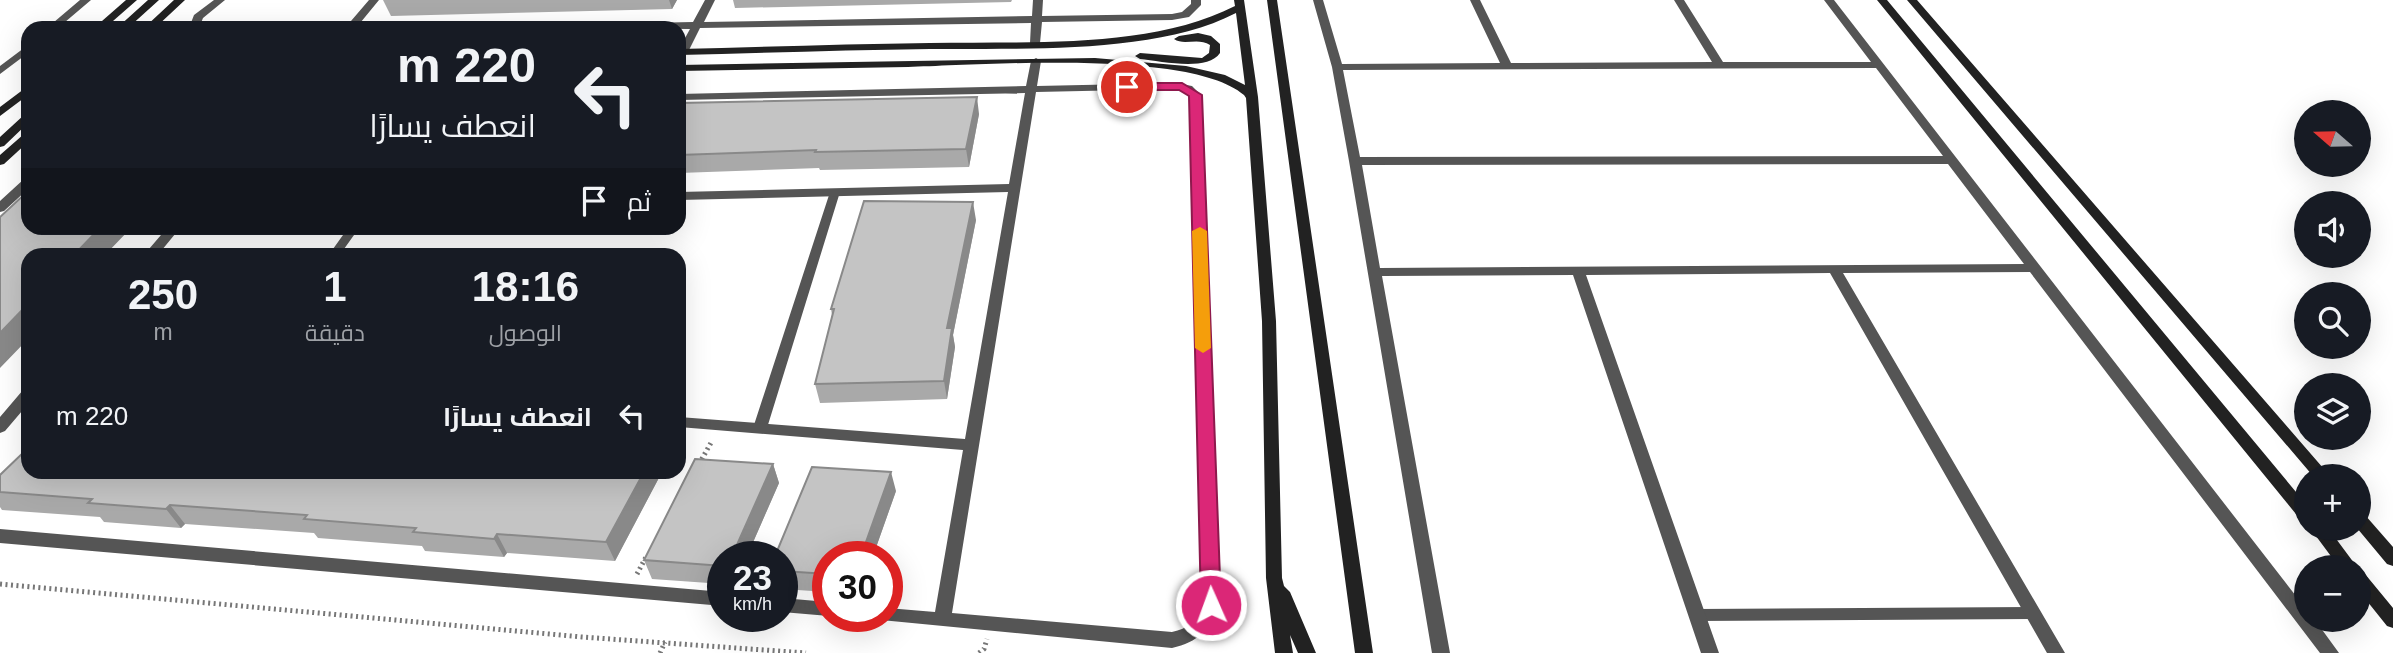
<!DOCTYPE html>
<html lang="ar">
<head>
<meta charset="utf-8">
<style>
  body { margin:0; font-family:Helvetica,Cairo,sans-serif; background:#20242c; color:#f1f3f6; direction:rtl; height:100vh; display:flex; flex-direction:column; font-size:26px; white-space:nowrap }
  * { box-sizing:border-box; margin:0 }
  p { font-size:23px; color:#9ea1a6 }
  .icon { flex:none; width:38px; height:38px; fill:none; stroke:currentColor; stroke-width:2; stroke-linecap:round; stroke-linejoin:round }
  .map { position:relative; flex:1; overflow:hidden; direction:ltr }
  .drawer { position:absolute; left:21px; top:248px; width:665px; height:231px; display:flex; flex-direction:column; background:#171b24; border-radius:21px; box-shadow:0 7px 28px #0002; direction:rtl }
  .drawer>* { flex:none }
  .banner { position:absolute; left:21px; top:21px; width:665px; height:214px; border-radius:21px; box-shadow:0 7px 28px #0002; direction:rtl; background:#171b24; color:#f1f3f6; overflow:hidden }
  .needle { width:46px; rotate:290deg }
  .buttons { position:absolute; left:2294px; top:100px; display:grid; gap:14px }
  .buttons a { display:grid; place-items:center; width:77px; height:77px; border-radius:50%; background:#171b24; box-shadow:0 7px 28px #0002; font-size:35px }
  .speed { position:absolute; left:707px; top:541px; display:flex; gap:14px; font-size:35px; font-weight:700; text-align:center }
  .speed>* { display:grid; place-content:center; width:91px; height:91px; border-radius:50%; background:#171b24; box-shadow:0 7px 28px #0002; line-height:1 }
  .speed small { font-size:18px; font-weight:400 }
  .speed .limit { border:10px solid #d22; background:#fff; color:#111 }
  .pin { position:absolute; display:grid; place-items:center; width:60px; height:60px; color:#fff; margin:-30px; border:4px solid #fff; border-radius:50%; box-shadow:0 2px 7px #0007 }
  .me { position:absolute; width:77px; margin:-38px; rotate:358deg; stroke-linejoin:round; filter:drop-shadow(0 0 5px #0008) }
  .turn { display:flex; align-items:center; gap:24px; height:147px; padding:0 35px; font-size:32px }
  .turn .icon { width:91px; height:91px; stroke-width:2.5 }
  .turn b { display:block; font-size:49px; line-height:60px }
  .then { display:flex; align-items:center; height:66px; padding:0 35px; background:#0003; gap:14px; font-size:26px }
  .eta { display:flex; justify-content:space-evenly; align-items:center; height:119px; text-align:center }
  .eta b { font-size:42px; font-weight:700; line-height:49px }
  ul { padding:0; list-style:none }
  li { display:flex; align-items:center; gap:21px; height:98px; padding:0 35px }
  li div { flex:1 }
  li b { display:block; font-size:26px }
  li em { font-style:normal }
  .map>svg:first-child { display:block }
  .lines { fill:none; stroke-linecap:round; stroke-linejoin:round }
  .path { stroke:#777; stroke-width:5; stroke-dasharray:2 3.5; stroke-linecap:butt }
  .lane { fill:#555; fill-rule:evenodd }
  .street { fill:#555; fill-rule:evenodd }
  .secondary { fill:#222; fill-rule:evenodd }
  .wall { fill:#a9a9a9 }
  .shaded-wall { fill:#898989 }
  .building { fill:#c4c4c4; stroke:#898989; stroke-width:2 }
  .route { fill:#db2777; stroke:#8e194d; stroke-width:2 }
  .slow { fill:#f59e0b }
</style>
</head>
<body>
<div class="map">
<svg width="2393" height="653" viewBox="0 0 2393 653">
  <rect width="100%" height="100%" fill="#fff"/>
  <g class="lines">
    <path class="path" d="M699,464L712,441
      M637,574L646,557
      M0,584L582,637L806,653
      M660,653L665,642
      M979,653L984,649L987,639"/>
    <path class="lane" d="M835,189L840,192L767,428L765,431H755L753,428L830,192Z
      M348,228H359L339,256H328Z
      M2032,607L2037,609L2040,613L2037,617L2032,619L1697,621L1692,619L1689,615L1692,611L1697,609Z"/>
    <path class="street" d="M80,0H91L58,28H47Z
      M214,0H225L203,18L199,28H189L194,15Z
      M369,0H379L356,28H345Z
      M705,0H715L704,22L1032,16L1033,0H1043L1042,16L1172,14L1182,12L1191,4V0H1201V5L1189,17L1172,20L1042,22L1040,43L1035,46L1030,43L1031,23L700,28L688,52L683,55L679,54V49L690,29L541,28L546,25L693,22Z
      M1313,0H1323L1342,64L1500,63L1470,0H1480L1511,63L1712,62L1674,0H1684L1723,62H1871L1824,0H1834L2306,609V620H2315L2339,653H2320L2030,272L1843,273L2065,653H2047L1830,273L1586,275L1719,653H1701L1573,275L1382,276L1450,653H1432L1349,161L1332,67ZM1876,68L1943,156L1360,157L1343,70ZM1948,164L2024,264L1380,268L1362,165Z
      M28,45V53L0,74V66Z
      M1036,58L1041,61L1037,86L1175,83L1192,86L1201,95L1220,605C1210,630 1198,642 1172,648L881,620L879,616H887V608L935,612L963,450L679,427V417L965,439L1008,192L679,200V192L1009,184L1025,93L679,100V94L1026,86L1031,61ZM1175,89L1184,91L1189,96L1202,605C1196,620 1188,629 1172,632L952,613L1036,92Z
      M28,178V189L4,211L0,212V201L24,179Z
      M167,228H180L157,256H143Z
      M28,389V404L5,431L0,433V417L23,390Z
      M0,529L723,592V606L0,543Z
      M782,598L828,602L829,616L782,612Z"/>
    <path class="secondary" d="M126,0H137L105,28H94Z
      M148,0H159L128,28H117Z
      M174,0H185L155,28H144Z
      M1234,0H1244L1258,97L1276,321L1282,578L1284,586L1290,592L1316,653H1298L1290,635L1293,653H1275L1266,578L1262,321L1246,98L1244,95C1191,49 982,65 908,67C832,68 755,70 679,71V65L1095,58L1186,66L1225,75L1245,85L1236,13C1155,55 1021,48 930,49C846,50 763,53 679,55V49C763,47 846,44 930,43C1025,41 1149,50 1235,6Z
      M1267,0H1277L1373,653H1355Z
      M1877,0H1887L2306,504V521L2300,519Z
      M1907,0H1917L2330,476H2313Z
      M1198,33L1211,36L1220,44V53C1207,72 1161,61 1140,59L1135,56L1140,53L1202,58L1209,53L1210,45C1198,37 1184,46 1174,39L1179,36Z
      M28,86V95L0,116V107Z
      M28,114V123L4,146L0,147V137L24,115Z
      M28,132V142L4,164L0,165V155L24,134Z
      M2359,513L2365,515L2393,547V566L2387,564L2357,528Z
      M2310,528H2328L2357,567H2339Z
      M2359,572L2365,574L2393,608V628L2387,626L2359,591Z"/>
  </g>
  <path class="wall" d="M383,0H677L672,9L391,16Z
    M733,0H1012L1011,2L735,8Z
    M679,103L979,114L969,167L820,170L819,168L679,173Z
    M976,220L953,335L955,347L947,399L820,403L815,384L832,315L831,309Z
    M773,464L779,483L747,556H723V584L652,579L644,560Z
    M28,472H662L615,561L507,553L504,557L425,551L422,546L318,538L314,533L185,524L181,528L104,522L100,517L2,510L0,507V475Z
    M896,491L873,556H828V592L782,589V571Z"/>
  <path class="shaded-wall" d="M669,0H677L672,9Z
    M977,97L979,114L969,167L966,149Z
    M973,202L976,220L953,335L955,347L947,399L944,381L947,328Z
    M100,228H131L104,256H73Z
    M28,301V339L0,368V333Z
    M773,464L779,483L747,556H732Z
    M644,472H662L615,561L606,542Z
    M891,472L896,491L873,556H861Z
    M170,505L185,524L181,528L166,509Z
    M497,534L507,553L504,557L494,539Z"/>
  <path class="building" d="M977,97L966,149L815,152L816,150L679,155V103Z
    M28,191V228H100L73,256H28V301L24,305H27L0,333V217Z
    M864,201L973,202L947,328H952L944,381L815,384L834,309H831Z
    M28,448V472H644L606,542L497,534L494,539L413,532L416,528L304,519L307,515L170,505L166,509L88,503L92,499L0,492V475Z
    M695,459L773,464L732,556H723V566L644,560Z
    M812,467L891,472L861,556H828V574L782,571V556H775Z"/>
  <path class="route" d="M1127,83H1182L1202,95L1221,605L1218,611L1211,613L1204,611L1201,605L1189,96L1179,90H1122L1120,87Z"/>
  <path class="slow" d="M1200,227L1207,231L1211,348L1203,353L1195,348L1192,231Z"/>
</svg>
<div class="buttons">
<a><svg class="needle" viewBox="-14 -14 28 28"><path d="M0-13l5 13h-10z" fill="#e53935"/><path d="M0 13l5-13h-10z" fill="#9ea1a6"/></svg></a>
<a><svg class="icon" aria-label="sound" viewBox="0 0 24 24"><path d="M4 9h4l5-4v14l-5-4H4zM17 9q2 3 0 6"/></svg></a>
<a><svg class="icon" aria-label="search" viewBox="0 0 24 24"><circle cx="10" cy="10" r="6"/><path d="M15 15l6 6"/></svg></a>
<a><svg class="icon" aria-label="layers" viewBox="0 0 24 24"><path d="M12 4l9 5-9 5-9-5zM3 14l9 5 9-5"/></svg></a>
<a>+</a>
<a>−</a>
</div>
<div class="speed"><div>23<small>km/h</small></div><div class="limit">30</div></div>
<div class="pin" style="left:1127px;top:87px;background:#d93025"><svg class="icon" aria-label="arrive" viewBox="0 0 24 24"><path d="M6 21V4h12l-3 4 3 4H6"/></svg></div>
<svg class="me" style="left:1211px;top:605px" viewBox="-20 -20 40 40"><circle r="17" fill="#db2777" stroke="#fff" stroke-width="3"/><path d="M0-11L8 9 0 5-8 9z" fill="#fff"/></svg>
<div class="banner">
<div class="turn"><svg class="icon" aria-label="left" viewBox="0 0 24 24"><path d="M17 20v-9H6M10 6l-5 5 5 5"/></svg><div><b>220 m</b>انعطف يسارًا</div></div>
<div class="then">ثم<svg class="icon" aria-label="arrive" viewBox="0 0 24 24"><path d="M6 21V4h12l-3 4 3 4H6"/></svg></div>
</div>
<section class="drawer">
<div class="eta">
<div><b>18:16</b><p>الوصول</p></div>
<div><b>1</b><p>دقيقة</p></div>
<div><b>250</b><p>m</p></div>
</div>
<ul>
<li><svg class="icon" aria-label="left" viewBox="0 0 24 24"><path d="M17 20v-9H6M10 6l-5 5 5 5"/></svg><div><b>انعطف يسارًا</b></div><em>220 m</em></li>
</ul>
</section>
</div>
</body>
</html>
